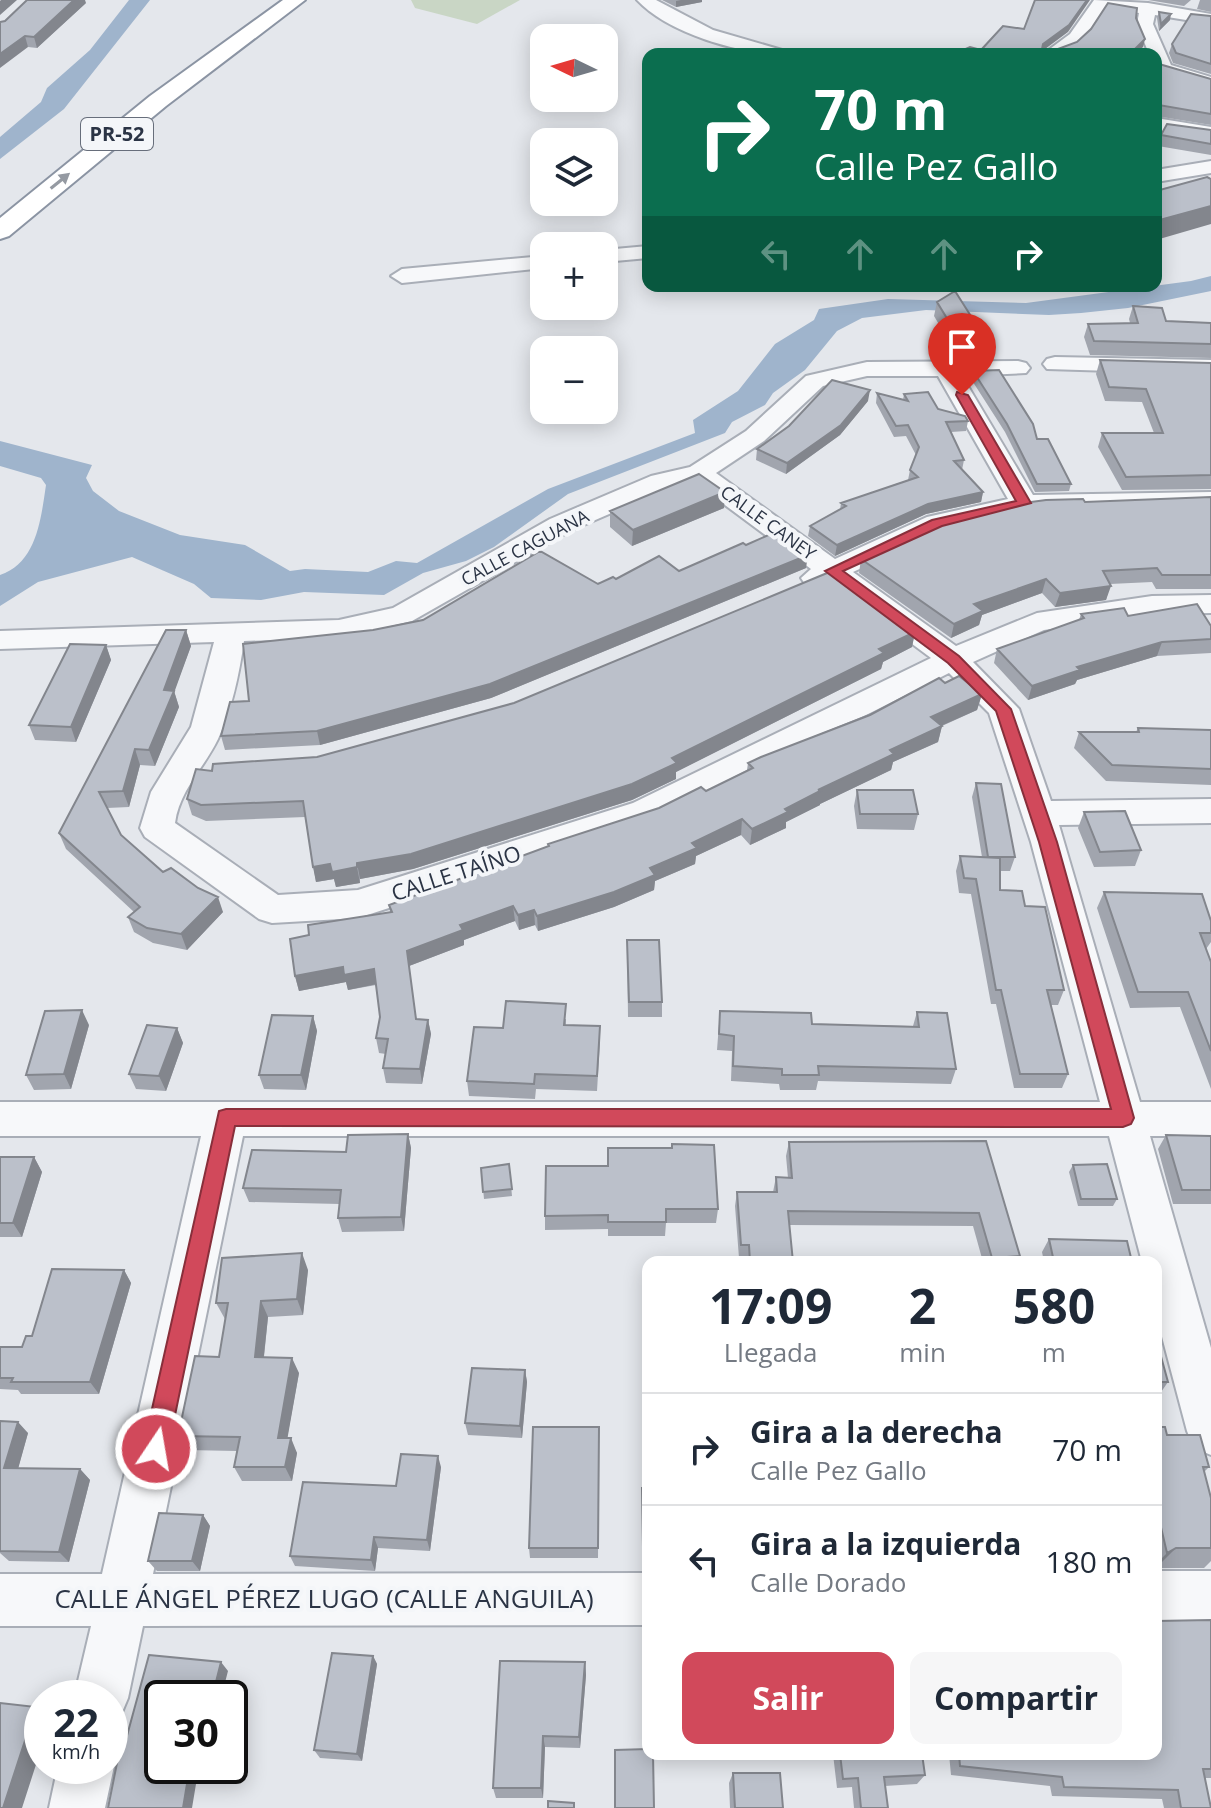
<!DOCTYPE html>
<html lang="es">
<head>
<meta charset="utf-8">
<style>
  body { margin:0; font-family:"Open Sans",sans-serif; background:#f6f6f7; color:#1f2937; height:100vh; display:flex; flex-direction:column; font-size:30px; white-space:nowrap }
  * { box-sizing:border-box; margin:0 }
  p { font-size:26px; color:#747a83 }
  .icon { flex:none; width:44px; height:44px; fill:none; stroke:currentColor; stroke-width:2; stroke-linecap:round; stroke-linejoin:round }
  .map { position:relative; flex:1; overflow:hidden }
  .details { position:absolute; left:642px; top:1256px; width:520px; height:504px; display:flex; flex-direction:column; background:#fff; border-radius:16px; box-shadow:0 4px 20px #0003 }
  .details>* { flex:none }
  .guide { position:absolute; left:642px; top:48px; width:520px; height:244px; border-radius:16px; box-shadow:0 4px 20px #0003; background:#0b6e4f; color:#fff; overflow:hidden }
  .needle { width:52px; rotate:275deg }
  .controls { position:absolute; left:530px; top:24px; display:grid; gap:16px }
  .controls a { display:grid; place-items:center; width:88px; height:88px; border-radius:16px; background:#fff; box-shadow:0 4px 20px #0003; font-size:40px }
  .speed { position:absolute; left:24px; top:1680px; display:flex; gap:16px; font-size:40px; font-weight:700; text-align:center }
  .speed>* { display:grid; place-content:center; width:104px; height:104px; border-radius:50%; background:#fff; box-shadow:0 4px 20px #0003; line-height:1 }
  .speed small { font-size:20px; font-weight:400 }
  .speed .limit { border:4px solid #111; border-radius:12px; background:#fff; color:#111 }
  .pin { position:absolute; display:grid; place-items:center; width:68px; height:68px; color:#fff; margin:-82px -34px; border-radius:50% 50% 50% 0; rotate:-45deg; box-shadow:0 0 8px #0007 }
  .pin .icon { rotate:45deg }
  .me { position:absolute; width:88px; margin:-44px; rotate:12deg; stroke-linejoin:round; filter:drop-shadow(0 0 6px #0008) }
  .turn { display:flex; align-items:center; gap:28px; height:168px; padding:0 40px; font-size:36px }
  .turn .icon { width:104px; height:104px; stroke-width:2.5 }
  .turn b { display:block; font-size:56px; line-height:68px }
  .lanes { display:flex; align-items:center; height:76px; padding:0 40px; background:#0003; justify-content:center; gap:40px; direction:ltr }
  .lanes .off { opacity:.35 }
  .eta { display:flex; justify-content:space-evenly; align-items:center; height:136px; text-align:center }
  .eta b { font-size:48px; font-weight:700; line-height:56px }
  .cta { display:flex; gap:16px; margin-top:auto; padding:16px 40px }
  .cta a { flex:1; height:92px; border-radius:16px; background:#d1495b; color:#fff; font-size:32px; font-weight:700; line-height:92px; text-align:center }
  .cta a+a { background:#f6f6f7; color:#1f2937 }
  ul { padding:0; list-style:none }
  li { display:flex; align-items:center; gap:24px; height:112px; padding:0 40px; border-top:2px solid #e0e1e3 }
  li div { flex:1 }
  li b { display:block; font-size:30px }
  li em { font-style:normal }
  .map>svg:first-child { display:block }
  .green { fill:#c9d6c5 }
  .water { fill:#9fb4cc }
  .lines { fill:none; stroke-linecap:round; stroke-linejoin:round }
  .street-casing { stroke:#a9aeb7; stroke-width:4 }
  .highway-casing { stroke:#8b94a3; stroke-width:4 }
  .street { fill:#f7f8fa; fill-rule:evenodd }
  .highway { fill:#fff; fill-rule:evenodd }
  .wall { fill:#a1a5ae }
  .shaded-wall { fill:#83868d }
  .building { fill:#bbc0ca; stroke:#83868d; stroke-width:2 }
  .oneway { fill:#959aa2 }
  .route { fill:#d1495b; stroke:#882f3b; stroke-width:2 }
  .labels { text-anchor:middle; stroke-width:8; stroke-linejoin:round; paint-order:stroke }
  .far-street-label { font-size:18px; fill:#2b3445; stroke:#f4f6f9 }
  .shield { fill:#f4f6f9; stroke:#676e7b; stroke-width:2 }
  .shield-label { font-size:20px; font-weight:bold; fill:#2b3445 }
  .street-label { font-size:22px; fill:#2b3445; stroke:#f4f6f9 }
  .near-street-label { font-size:26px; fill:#2b3445; stroke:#f4f6f9 }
</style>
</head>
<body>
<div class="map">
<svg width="1211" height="1808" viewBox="0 0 1211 1808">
  <rect width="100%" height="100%" fill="#e4e7ec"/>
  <path class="green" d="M411,0H520L477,24L415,8Z"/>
  <path class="water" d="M129,0H150L64,109L0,159V137L41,102L47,88L90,50Z
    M1211,276V291L1128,308L1081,313L1049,315L926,310L862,318L837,331L805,370L773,393L765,405L732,422L725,433L568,494L494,547L466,561L423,573L384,595L304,592L261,600L211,598L194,584L132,557L38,582L0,606V575C37,563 41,518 46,485L41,478L0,466V441L92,465L86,478L93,491L119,511L180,535L245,545L290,571L305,569L368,572L396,561L417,563L548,489L695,433L693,420L738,391L775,344L814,320L819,309L888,299L1026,303L1191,281Z"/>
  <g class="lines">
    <defs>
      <path id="street" d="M637,0H656L713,30L782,50L784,54C740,54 669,34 637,0Z
        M1094,0L1148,3L1211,14V24L1155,15L1153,24L1171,65L1211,77V88L1158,72L1156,54H1149L1137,24L1139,13L1105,7C1086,35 1079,54 1043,54L1070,34Z
        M1156,118L1211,127V139L1156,130Z
        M1211,161V173L1156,182V170Z
        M648,246V258L604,262V250Z
        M544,256V268L402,283L391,276L402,269Z
        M1055,357L1211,360V374L1047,369L1043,364L1047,359Z
        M1018,361L1026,363L1030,368L1026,373L962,376L1033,495L1211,492V508L1024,511L946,529L853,572L956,646L1037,613L1152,596L1211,595V613L1152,614L1044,630L973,662L1019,709L1051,801L1211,799V823L1059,825L1140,1102H1211V1136H1150L1211,1348V1455L1194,1448L1187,1431L1156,1314V1262H1142L1109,1136H243L153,1574L648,1573V1625L143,1626L128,1698L120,1717L110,1721V1698H74L91,1626H0V1574H102L201,1136H0V1102H1100L1031,842L989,713L949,673L657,821L358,918L272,923L259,919L145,837L140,828L151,792L191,727L214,642L0,649V631L339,620L393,608L550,519L651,476L690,467L746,431L806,376L867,362ZM867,376H938L1008,499L927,517L835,559L716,473L764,441L823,386ZM694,482L811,569L801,578L805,584L815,587L829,582L931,658L633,803L358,890L278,895L175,823C179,791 204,768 218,739C232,709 239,675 244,641L339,638L412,621L570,531L669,488Z
        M1156,1571H1211V1623H1156Z
        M110,1757L114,1766L105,1808H49L58,1766H110Z"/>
      <path id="highway" d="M283,0H305L166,106L9,236L0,239V218L150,96Z"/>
    </defs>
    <use href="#street" class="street-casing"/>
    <use href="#highway" class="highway-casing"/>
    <use href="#street" class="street"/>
    <use href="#highway" class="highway"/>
  </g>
  <path class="wall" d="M662,0H702V2L676,7Z
    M1148,0H1191L1184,6Z
    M1200,0H1211V12L1197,9Z
    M86,3L37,48L28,47L0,22Z
    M1159,12L1170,20L1159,31L1157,18Z
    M1211,16V74L1173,63L1169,53L1172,44Z
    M1156,69L1211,79V125L1156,116Z
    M1211,130V155L1158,146L1161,135Z
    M937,302L988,343L985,358H959L934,316Z
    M1133,306L1166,321L1211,323V358L1090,355L1084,337L1088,324L1130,323L1129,319Z
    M1100,360L1211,363V489L1122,490L1098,447L1102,433H1154L1142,402L1105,401L1096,374Z
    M973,371L1037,439L1071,484L1069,491L1035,492L1005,432L971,379Z
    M877,393L903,400L904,394L968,421L966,431L951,432L964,460L962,470L983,492L981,502L926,514L835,556L808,536L810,526L840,510L841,503L908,480L910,470L916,455L906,436L894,437L876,403Z
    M868,401L840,435L786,474L756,460L757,449Z
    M725,492L724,508L632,546L610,527V511Z
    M1211,497V589H1156L1152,582L1110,584L1106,600L1055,607L1042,593L982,615L979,625L951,638L859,573L861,559L1085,502Z
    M746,545L806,568L491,698L320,745L225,750L221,736L249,701L373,630L616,579L679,571Z
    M1081,614L1128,616L1211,639V653L1157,656L1077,680L1075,684L1028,700L994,663L997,649L1079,620Z
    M186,630L191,646L174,691L179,707L155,766L140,765L129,807L107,808L121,835L163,872L223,912L187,950L153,943L134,932L128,917L134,912L66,849L59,833Z
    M915,632L912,647L883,662L881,669L676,772V779L632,800L413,869L360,879V883L336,887L334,879L316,882L305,817L206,821L192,815L187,799L212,771L317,757Z
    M106,645L111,660L76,742L35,740L29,725Z
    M945,683L982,694L977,710L942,726L938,742L893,762L891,770L820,804V805L786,822V828L750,845L741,835L696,856L695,864L655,881L654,890L614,907L538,931L535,925L519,930L515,921L464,940V945L409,966L416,1019L428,1020L431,1034L422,1084L386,1083L383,1068L386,1054L379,1053L376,1038L380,1017L376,985L348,990L346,982L299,991L295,976L309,935L390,912L389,905L706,791L747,770L748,763Z
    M1138,728L1211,730V785L1106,781L1074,748L1079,732H1136Z
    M976,783L1015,857L1010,871H1000V890L1025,906L1064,990L1058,1005H1051L1068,1074L1062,1088H1014L996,1004H991L971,894L959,893L956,871L960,856L982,857L972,797Z
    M857,790L918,814L914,830L857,829L854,806Z
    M1084,812L1141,850L1135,866L1094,867L1078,828Z
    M1104,892L1211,933V942L1206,949L1211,962V1089L1180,1007L1130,1008L1097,908Z
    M627,940L662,1002V1017H628Z
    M720,1011L812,1024L913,1026L917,1012L956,1069L951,1084L818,1081L816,1090H780L779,1084L731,1081L732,1051L717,1050Z
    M313,1016L317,1031L306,1090L264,1089L259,1075Z
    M566,1019V1025L600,1041L597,1091L536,1089L535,1099L469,1096L467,1081L503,1028Z
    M89,1025L71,1089L34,1090L26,1075Z
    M177,1028L183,1043L166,1091L136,1089L129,1074Z
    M408,1134L411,1148L404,1231L342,1232L338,1218L340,1204L249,1202L243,1188L346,1152Z
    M1166,1135L1211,1136V1204H1173L1158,1149Z
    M986,1141L1020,1256L1017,1262H983L973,1226L789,1225L793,1262H747V1258H739L735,1206L737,1192H773L776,1177L788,1178L786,1156L789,1142Z
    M0,1157H34L42,1172L22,1237H0Z
    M509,1164L512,1196L484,1199L481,1168Z
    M1073,1165L1117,1199L1113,1206H1078L1069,1172Z
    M546,1166L718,1209L716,1223H666L665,1236H608V1229L545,1230V1216Z
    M1049,1239L1132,1262H1044L1042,1252Z
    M124,1270L131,1283L99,1394H21L18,1390L0,1389V1347H22L32,1336Z
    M308,1270L303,1315L268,1317L264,1357L299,1373L287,1438L297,1453L292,1481H242L234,1467L237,1451L186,1450L178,1436L219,1357L225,1319L216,1303Z
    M1156,1342L1168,1382L1159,1395H1156Z
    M525,1370L527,1382L522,1438L468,1435L465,1423Z
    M0,1421L28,1433L18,1468L80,1469L90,1480L69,1562L9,1561L0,1553Z
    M599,1427L598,1558H530L529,1548Z
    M1156,1427L1209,1467L1204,1472L1211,1498V1561L1204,1568H1156Z
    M441,1467L430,1551L378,1548L375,1571L295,1566L290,1556L396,1486Z
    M642,1488H648V1556L642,1557Z
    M203,1515L210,1526L200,1571H157L148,1561Z
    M1211,1620V1778H1205L1211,1808H1164L1162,1799L1052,1796L1050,1786L951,1775L949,1754H1156Z
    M373,1656L377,1664L362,1761L320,1758L314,1750Z
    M585,1662L586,1675L580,1748L545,1747L543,1798H496L493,1788Z
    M833,1754H922L925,1775L917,1784L885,1786L888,1808H854L852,1787L837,1788Z
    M733,1773L783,1808H730L729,1783Z"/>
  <path class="shaded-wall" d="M1,0H17L0,15V1Z
    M74,0H85L86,3L37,48L34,37Z
    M681,0H702V2L676,7V1Z
    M1087,0H1090L1068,32L1041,52L1043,44Z
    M1171,14L1170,20L1159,31L1161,24Z
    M25,36L28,47L0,68V54Z
    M1145,39L1143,47L1135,54H1130Z
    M1211,206V224L1156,240V221Z
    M870,390L868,401L840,435L786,474L787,463Z
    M725,492L724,508L632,546L633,530Z
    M983,492L981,502L926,514L835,556L837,545L928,504Z
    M808,555L806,568L491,698L320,745L317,731Z
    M1046,579L1042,593L982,615L979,625L951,638L954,624L974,604Z
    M1111,586L1106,600L1055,607L1060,593Z
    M186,630L191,646L174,693V691L179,707L155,766L149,750L164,690Z
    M915,632L912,647L883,662L881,669L676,772V779L632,800L413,869L360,879L357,863L672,758L879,649Z
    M1162,642L1157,656L1077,680L1075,684L1028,700L1032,686L1077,667Z
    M106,645L111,660L76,742L71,727Z
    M982,694L977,710L927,732L931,717Z
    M942,726L938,742L893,762L891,770L820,804V805L786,822V828L750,845L752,829L785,809L890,750Z
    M135,749L140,765L129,807L123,791Z
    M742,819L741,835L696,856L695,864L655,881L654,890L614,907L538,931L537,916L650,868L692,843Z
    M330,864L357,867L360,883L336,887L334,879L316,882L313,867Z
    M218,897L223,912L187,950L181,934Z
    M513,906L515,921L464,940V945L409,966L407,951L460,925Z
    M534,910L535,925L519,930L518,915Z
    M343,967L374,969L377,984L348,990L346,982L299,991L295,976Z
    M82,1010L89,1025L71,1089L64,1074Z
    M313,1016L317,1031L306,1090L301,1075Z
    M428,1020L431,1034L422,1084L420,1069Z
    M177,1028L183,1043L166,1091L159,1076Z
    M408,1134L411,1148L404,1231L401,1217Z
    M34,1157L42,1172L22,1237L13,1223Z
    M302,1253L308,1270L303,1315L297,1299Z
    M124,1270L131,1283L99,1394L90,1382Z
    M261,1301L268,1317L262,1373L255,1357Z
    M292,1358L299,1373L285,1452L278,1438Z
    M525,1370L527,1382L522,1438L520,1426Z
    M18,1422L28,1433L15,1480L4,1468Z
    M291,1438L297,1453L292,1481L285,1467Z
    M438,1456L441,1467L430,1551L427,1540Z
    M80,1469L90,1480L69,1562L59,1552Z
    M203,1515L210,1526L200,1571L192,1561Z
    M374,1537L378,1548L375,1571L371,1560Z
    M1176,1548L1156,1568V1564L1167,1553Z
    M373,1656L377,1664L362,1761L357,1754Z
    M221,1662L228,1671L221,1698H212Z
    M585,1662L586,1675L580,1748L579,1737Z
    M36,1707L42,1711V1746L22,1808H3Z
    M543,1736L545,1747L543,1798L541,1788Z
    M190,1766H199L192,1808H183Z"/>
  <path class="building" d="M27,0H74L34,37L25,36L0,54V22L5,21Z
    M1035,0H1087L1069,25L1043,44L1042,49H1058L1077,42L1091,29L1108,3L1137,8L1136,18L1145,39L1130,54H954L970,47L981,50L1003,26L1024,29Z
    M1159,12L1171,14L1161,24Z
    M1191,14L1211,16V64L1176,53L1172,44Z
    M1159,64L1211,79V114L1159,105L1156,109V69Z
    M1167,124L1211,130V144L1161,135Z
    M1207,177L1211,179V206L1156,221V191Z
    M955,291L988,343H962L937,302Z
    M1133,306L1162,308L1166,321L1211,323V344L1094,341L1088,324L1138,323Z
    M1100,360L1211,363V475L1126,477L1102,433H1163L1146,389L1109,387Z
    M999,370L1033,424L1037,439H1048L1071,484H1037L1007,424L973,371Z
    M832,380L870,390L841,425L787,463L757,449L789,426Z
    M928,392L938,409L965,416L968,421L946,422L964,460L954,461L983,492L928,504L837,545L810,526L846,506L841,503L918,477L910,470L919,447L908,425L896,426L877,393L908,401L904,394Z
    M699,474L725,492L633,530L610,511Z
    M1211,497V575H1162L1157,568L1103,571L1111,586L1060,593L1046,579L974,604L983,611L954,624L861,559L950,518L1001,506L1046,500L1083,499L1085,502Z
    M773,533L780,534L808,555L490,684L317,731L221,736L230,702L249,701L243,644L373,630L423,620L540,551L598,584L613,577L616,579L659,556L679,571L743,543L746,545Z
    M832,571L915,632L879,649L884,653L672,758L677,763L632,784L411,854L357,863V867L332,872L330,864L313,867L303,801L201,805L187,799L196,769L212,771L213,764L317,757L514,703Z
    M1197,604L1211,626V639L1162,642L1077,667L1080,670L1032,686L997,649L1084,618L1081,614L1124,608L1128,616Z
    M166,630H186L164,690L174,691L149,750L135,749L123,791L99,792L121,835L163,872L171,868L198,888L218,897L181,934L147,928L128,917L140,907L59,833Z
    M70,644L106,645L71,727L29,725Z
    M959,676L982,694L931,717L942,726L890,750L894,754L818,790H822L785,809L788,812L752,829L742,819L692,843L697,848L650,868L655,875L614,892L537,916L534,910L518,915L513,906L460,925L463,930L407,951L416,1019L428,1020L420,1069L383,1068L388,1039L376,1038L380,1017L374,969L344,975L343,967L295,976L290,939L309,935L308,925L392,912L389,905L549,846L548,844L659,808L701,787L706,791L753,768L748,763L761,757L870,715L939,678L945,683Z
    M1138,728L1211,730V769L1112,765L1079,732H1139Z
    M976,783L1001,784L1015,857H988Z
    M857,790H913L918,814H860Z
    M1125,811L1141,850L1100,852L1084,812Z
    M960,856L1000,858V890L1022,891L1025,906L1045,907L1064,990H1047L1068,1074H1020L1001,990H996L976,879L964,878Z
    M1104,892L1202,894L1211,921V933H1200L1211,962V1051L1188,992H1138Z
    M627,940H659L662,1002H629Z
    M506,1001L566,1004L564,1025L600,1026L597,1076L535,1074L534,1084L467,1081L474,1027L503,1028Z
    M82,1010L64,1074L26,1075L45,1011Z
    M720,1011L811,1013L812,1024L919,1027L917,1012L947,1013L956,1069L818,1066L819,1075H782V1069L733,1066L734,1036L719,1034Z
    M272,1015L313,1016L301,1075H259Z
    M147,1025L177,1028L159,1076L129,1074Z
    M408,1134L401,1217L338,1218L341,1190L243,1188L252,1150L346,1152L348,1135Z
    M1166,1135L1211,1136V1190H1182Z
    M986,1141L1020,1256L992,1258L979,1213L788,1211L793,1262H750L749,1245H741L737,1192H777L776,1177L792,1178L789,1142Z
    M672,1144L714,1145L718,1209H666V1222H608V1215L545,1216L546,1166H608V1148H672Z
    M0,1157H34L13,1223H0Z
    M509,1164L512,1189L483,1192L481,1168Z
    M1107,1164L1117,1199H1081L1073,1165Z
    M1049,1239L1127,1241L1132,1262H1054Z
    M302,1253L297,1299L261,1301L255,1357L292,1358L278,1438H291L285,1467H234L240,1437L178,1436L195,1356L219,1357L228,1303H216L222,1258Z
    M52,1269L124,1270L90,1382H11L13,1378H0V1347H22L26,1336H32Z
    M1156,1342H1157L1168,1382H1156Z
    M472,1368L525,1370L520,1426L465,1423Z
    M0,1421L18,1422L4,1468L80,1469L59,1552L0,1551Z
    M533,1427H599L598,1548H529Z
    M1156,1427H1165L1167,1435H1200L1209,1467H1203L1211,1498V1548H1176L1167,1553L1156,1506Z
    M401,1454L438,1456L427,1540L374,1537L371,1560L290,1556L303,1482L396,1486Z
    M642,1488H648V1546H643Z
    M159,1513L203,1515L192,1561H148Z
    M1211,1620V1769H1203L1211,1808H1181L1178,1790L1064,1787L1062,1777L960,1766L959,1754H1156V1621Z
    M332,1653L373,1656L357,1754L314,1750Z
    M149,1655L221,1662L212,1698H162V1766H190L183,1808H108L121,1743H125Z
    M500,1661L585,1662L579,1737L543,1736L541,1788H493Z
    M0,1703L36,1707L3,1808H0Z
    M648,1749V1754H653L654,1808H615V1750Z
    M840,1754H922L925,1775L884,1777L888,1808H861L858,1778L843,1779Z
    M733,1773H780L783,1808H735Z
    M548,1801L574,1803V1808H548Z"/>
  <defs><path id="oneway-solid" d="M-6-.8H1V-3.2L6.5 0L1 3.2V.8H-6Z" transform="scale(2)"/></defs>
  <use class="oneway" href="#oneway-solid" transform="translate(60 181) rotate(-39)"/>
  <path class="route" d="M957,392L968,395L1031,503L942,526L843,571L959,656L1011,709L1057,842L1134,1118L1131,1124L1123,1127L235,1126L168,1449L164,1458L156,1462L147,1458L143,1449L219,1111L226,1109H1111L1039,842L996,711L948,663L825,571L932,520L1016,501L956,395Z"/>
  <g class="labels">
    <g class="far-street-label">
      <text transform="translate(768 523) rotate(36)" y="6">CALLE CANEY</text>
      <text transform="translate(525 548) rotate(-28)" y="6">CALLE CAGUANA</text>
    </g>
    <rect class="shield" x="81" y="118" width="72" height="32" rx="6"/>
    <g class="shield-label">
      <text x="117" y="141">PR-52</text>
    </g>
    <g class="street-label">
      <text transform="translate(456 873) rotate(-18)" y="8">CALLE TAÍNO</text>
    </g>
    <g class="near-street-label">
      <text x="324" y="1608">CALLE ÁNGEL PÉREZ LUGO (CALLE ANGUILA)</text>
    </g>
  </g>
</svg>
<div class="controls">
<a><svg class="needle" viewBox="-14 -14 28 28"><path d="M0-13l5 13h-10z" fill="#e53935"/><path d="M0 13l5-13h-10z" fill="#747a83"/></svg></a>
<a><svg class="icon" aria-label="layers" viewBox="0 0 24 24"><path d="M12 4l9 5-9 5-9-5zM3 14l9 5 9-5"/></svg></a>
<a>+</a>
<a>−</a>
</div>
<div class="speed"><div>22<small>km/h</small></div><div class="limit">30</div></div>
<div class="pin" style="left:962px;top:395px;background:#d93025"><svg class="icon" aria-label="arrive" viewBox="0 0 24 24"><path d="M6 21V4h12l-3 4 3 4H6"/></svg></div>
<svg class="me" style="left:156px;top:1449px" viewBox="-20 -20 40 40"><circle r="17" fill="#d1495b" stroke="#fff" stroke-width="3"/><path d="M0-11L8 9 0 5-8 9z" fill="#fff"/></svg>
<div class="guide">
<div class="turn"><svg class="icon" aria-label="right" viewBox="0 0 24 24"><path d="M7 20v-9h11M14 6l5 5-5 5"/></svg><div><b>70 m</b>Calle Pez Gallo</div></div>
<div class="lanes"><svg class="icon off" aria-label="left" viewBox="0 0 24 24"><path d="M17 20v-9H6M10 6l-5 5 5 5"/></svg><svg class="icon off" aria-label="ahead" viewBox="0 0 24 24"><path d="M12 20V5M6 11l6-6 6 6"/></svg><svg class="icon off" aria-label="ahead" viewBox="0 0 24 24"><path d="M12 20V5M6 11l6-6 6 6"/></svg><svg class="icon" aria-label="right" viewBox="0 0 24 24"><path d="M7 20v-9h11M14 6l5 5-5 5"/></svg></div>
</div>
<section class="details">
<div class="eta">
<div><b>17:09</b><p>Llegada</p></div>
<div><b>2</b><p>min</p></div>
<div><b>580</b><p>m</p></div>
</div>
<ul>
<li><svg class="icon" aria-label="right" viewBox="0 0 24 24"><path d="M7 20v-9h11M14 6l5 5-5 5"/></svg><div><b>Gira a la derecha</b><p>Calle Pez Gallo</p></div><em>70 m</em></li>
<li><svg class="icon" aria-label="left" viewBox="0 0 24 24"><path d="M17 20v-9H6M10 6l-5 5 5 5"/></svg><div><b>Gira a la izquierda</b><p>Calle Dorado</p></div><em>180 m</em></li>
</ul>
<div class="cta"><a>Salir</a><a>Compartir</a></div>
</section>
</div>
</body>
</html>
